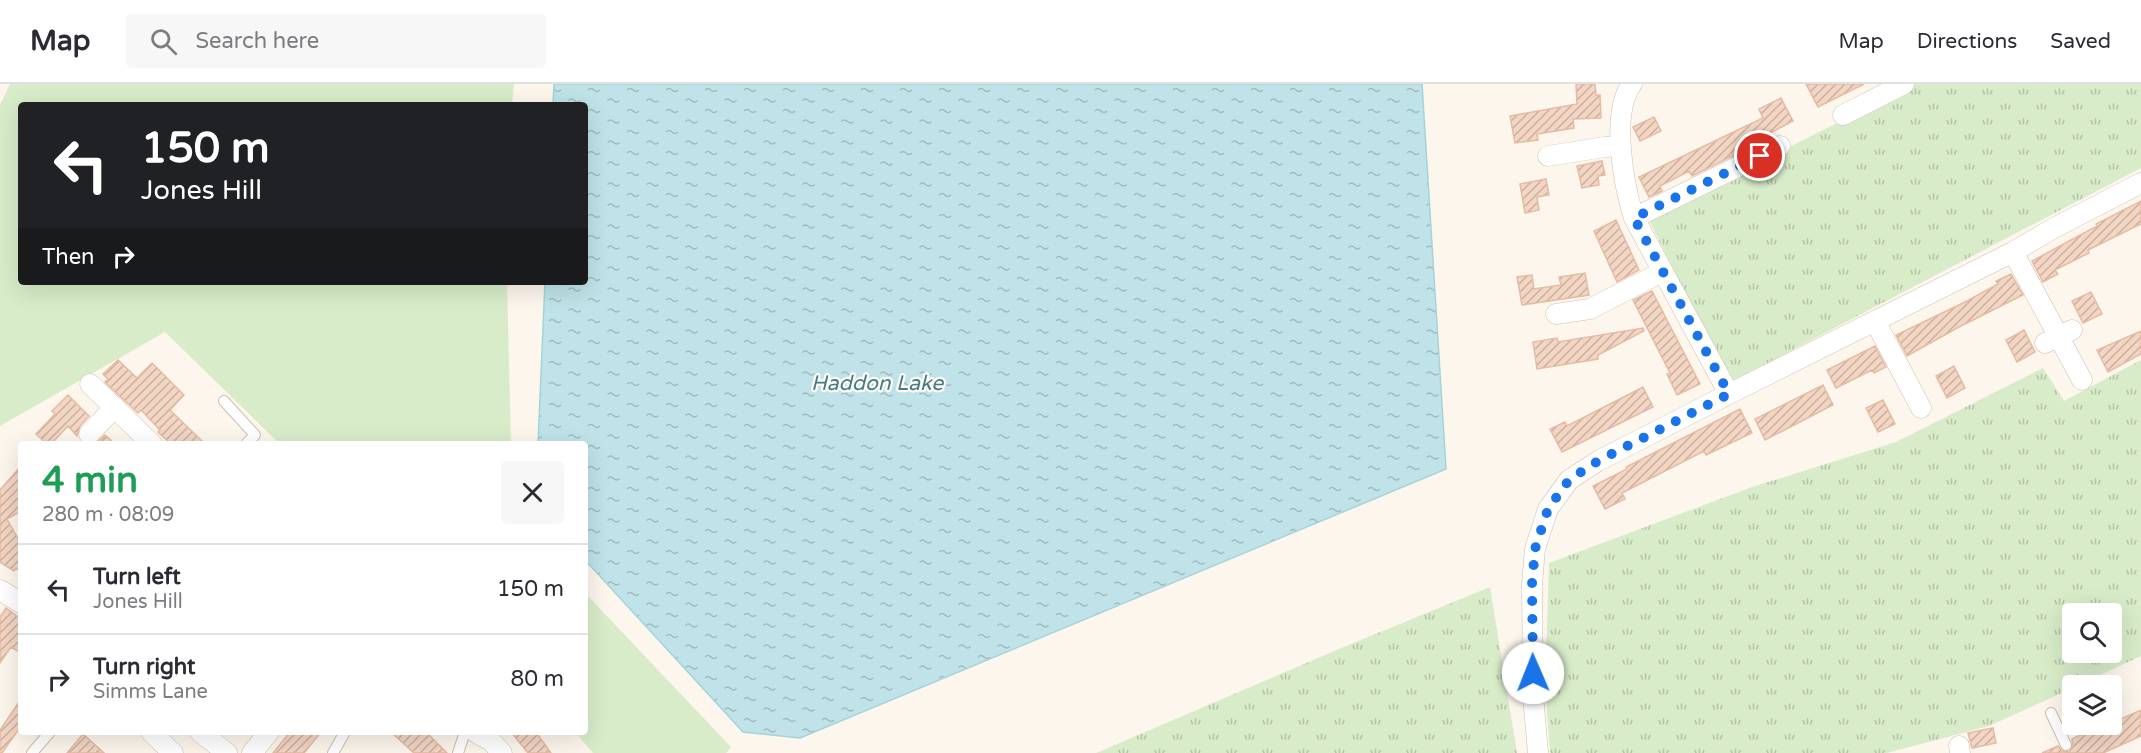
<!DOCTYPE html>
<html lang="en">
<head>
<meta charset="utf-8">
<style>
  body { margin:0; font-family:"Varela Round",sans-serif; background:#f7f7f7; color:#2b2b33; height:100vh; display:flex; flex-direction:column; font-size:22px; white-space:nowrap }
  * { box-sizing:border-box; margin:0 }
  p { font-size:20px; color:#7c7c81 }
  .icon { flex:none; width:33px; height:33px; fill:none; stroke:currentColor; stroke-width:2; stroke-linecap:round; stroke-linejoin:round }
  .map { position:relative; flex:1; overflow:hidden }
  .panel { position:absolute; left:18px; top:357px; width:570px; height:294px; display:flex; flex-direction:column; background:#fff; border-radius:6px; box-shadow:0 6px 24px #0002 }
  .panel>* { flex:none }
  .banner { position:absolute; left:18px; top:18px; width:570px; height:183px; border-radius:6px; box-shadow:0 6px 24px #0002; background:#202124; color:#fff; overflow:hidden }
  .tools { position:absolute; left:2062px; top:519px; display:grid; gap:12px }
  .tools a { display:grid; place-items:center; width:60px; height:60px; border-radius:6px; background:#fff; box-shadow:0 6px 24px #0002; font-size:30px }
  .pin { position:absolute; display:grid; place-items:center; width:51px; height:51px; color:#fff; margin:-26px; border:3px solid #fff; border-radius:50%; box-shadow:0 2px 6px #0007 }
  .me { position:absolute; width:66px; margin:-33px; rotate:359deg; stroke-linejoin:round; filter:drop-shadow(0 0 4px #0008) }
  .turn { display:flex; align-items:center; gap:21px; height:126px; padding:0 24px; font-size:27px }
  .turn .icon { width:78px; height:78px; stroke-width:2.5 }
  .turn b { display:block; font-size:42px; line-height:51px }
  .then { display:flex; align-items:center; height:57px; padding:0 24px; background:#0003; gap:12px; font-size:22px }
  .round { display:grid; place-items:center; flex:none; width:63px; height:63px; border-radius:6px; background:#f7f7f7 }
  .head { display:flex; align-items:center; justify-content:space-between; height:102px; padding:0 24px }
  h1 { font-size:36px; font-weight:700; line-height:45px; color:#1e9e55 }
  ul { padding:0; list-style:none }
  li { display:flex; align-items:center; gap:18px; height:90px; padding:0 24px; border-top:2px solid #e1e1e2 }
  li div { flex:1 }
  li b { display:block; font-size:22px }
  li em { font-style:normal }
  header { display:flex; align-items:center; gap:36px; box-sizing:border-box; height:84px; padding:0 30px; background:#fff; border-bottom:2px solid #e1e1e2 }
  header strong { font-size:28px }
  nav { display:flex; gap:33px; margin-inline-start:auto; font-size:21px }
  .search { width:420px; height:54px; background:#f7f7f7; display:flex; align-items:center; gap:15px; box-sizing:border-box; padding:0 21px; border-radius:6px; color:#7c7c81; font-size:22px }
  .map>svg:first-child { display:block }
  .green { fill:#d8ecc9 }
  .park { fill:url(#park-tufts); fill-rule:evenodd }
  .water { fill:url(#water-ripples); stroke:#a5d3da; stroke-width:1.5 }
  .building { fill:url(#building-hatch); stroke:#e6bba3; stroke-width:1.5 }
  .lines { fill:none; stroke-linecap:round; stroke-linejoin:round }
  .service-casing { stroke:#d1beb0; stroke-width:12 }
  .minor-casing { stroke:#d1beb0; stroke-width:21 }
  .service { stroke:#fff; stroke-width:10 }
  .minor { stroke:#fff; stroke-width:20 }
  .route { stroke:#1a73e8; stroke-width:10; stroke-dasharray:0 18 }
  .labels { text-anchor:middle; stroke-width:4.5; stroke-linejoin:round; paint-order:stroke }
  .water-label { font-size:21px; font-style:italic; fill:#437c86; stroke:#fffaf3 }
</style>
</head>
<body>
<header>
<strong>Map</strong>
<div class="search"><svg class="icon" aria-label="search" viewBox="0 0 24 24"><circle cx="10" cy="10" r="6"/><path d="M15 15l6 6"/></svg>Search here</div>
<nav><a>Map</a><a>Directions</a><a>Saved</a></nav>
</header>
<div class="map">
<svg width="2141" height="669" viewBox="0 0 2141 669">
  <defs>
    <pattern id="park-tufts" width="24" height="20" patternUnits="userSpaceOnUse" patternTransform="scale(1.5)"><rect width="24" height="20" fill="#d8ecc9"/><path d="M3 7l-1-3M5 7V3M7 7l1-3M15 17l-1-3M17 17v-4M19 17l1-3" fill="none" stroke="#b4c2a5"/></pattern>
    <pattern id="water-ripples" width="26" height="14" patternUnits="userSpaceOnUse" patternTransform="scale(1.5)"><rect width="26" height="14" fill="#bfe3e8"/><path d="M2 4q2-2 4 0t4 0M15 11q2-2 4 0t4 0" fill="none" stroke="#a0bbbe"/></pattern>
    <pattern id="building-hatch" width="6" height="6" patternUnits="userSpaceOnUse" patternTransform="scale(1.5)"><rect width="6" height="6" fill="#f3d5c3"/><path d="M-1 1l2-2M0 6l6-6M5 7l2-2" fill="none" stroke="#cab0a1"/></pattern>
  </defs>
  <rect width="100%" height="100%" fill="#fdf6ec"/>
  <path class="green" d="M10,0H514L512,21H21V198H507L511,360H280L165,248L0,342V21Z
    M585,509L731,663L726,669H593L575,648H585Z"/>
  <path class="park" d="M1915,0H2141V84L1729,299L1648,134Z
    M2141,276V572L2078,601L2073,602V604L1989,642L1887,669H1550L1545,600L1549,479L1752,403L1896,358L2043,284L2064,317ZM2073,530H2112V568H2073Z
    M1490,503L1517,669H1096L1339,565Z"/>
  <path class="water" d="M554,0H1422L1446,385L800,654L743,648L585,476V360H538L545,198H585V21H553Z"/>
  <path class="building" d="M1576,0H1595L1596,11H1600L1601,34L1573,35L1574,44L1537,50L1538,56L1515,59L1510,32L1577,20Z
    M1806,0H1864L1818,23Z
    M1781,14L1793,37L1761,54L1763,57L1692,92L1689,87L1660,102L1662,107L1649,113L1639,93L1763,34L1759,25Z
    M1654,33L1661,47L1640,57L1633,43Z
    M1602,77L1605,91L1598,92L1599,101L1582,104L1577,82Z
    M1546,95L1549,111L1537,113L1539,126L1525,129L1520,100Z
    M2141,117V140L2088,166L2089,169L2055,186L2058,190L2043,198L2032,177L2097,142L2096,140Z
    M1616,136L1639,186L1617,198L1594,147Z
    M1585,189L1589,211L1522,221L1517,193L1532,191L1534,205L1561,201L1559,193Z
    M2011,190L2023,211L1959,243L1907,272L1896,251L1965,218L1998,200L1996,197Z
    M1652,207L1700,300L1677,311L1667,290L1670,289L1633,216Z
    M2091,208L2102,230L2083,239L2072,217Z
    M1643,244L1644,247L1598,271V275L1537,285L1533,258L1557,254L1558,258Z
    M2024,246L2035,268L2017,278L2006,256Z
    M2141,247V270L2108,288L2097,266Z
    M1875,262L1886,283L1874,289L1872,286L1836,304L1827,286Z
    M118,276L137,294L152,279L184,311L170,326L205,360H171L158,348L160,346L141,326L138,329L111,304L105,298L108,295L103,290Z
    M1954,282L1965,304L1947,314L1936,292Z
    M1823,301L1833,321L1765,356L1755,335Z
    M1643,303L1653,323L1562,368L1550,345L1565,338L1567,342Z
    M68,311L89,332L80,342L77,352L68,342L51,360H47L36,350L55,330L52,327Z
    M1883,316L1895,340L1878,348L1866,324Z
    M1740,325L1752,349L1706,371L1704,367L1622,409L1625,415L1605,425L1593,402L1627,385L1626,383Z
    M105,351L115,360H95Z
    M21,382V427L7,435L21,460V488L16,484L14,487L0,478V406Z
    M6,524L21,535V569L11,563L0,579V533Z
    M21,615V642L2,669H0V646Z
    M2141,626V652L2103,669H2042L2058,662L2062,667L2069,668L2073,662L2072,655L2105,640H2112V639Z
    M1993,644L1996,659L1972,664L1968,649Z
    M290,648H321L304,669H273Z
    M391,648H426L447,669H414Z
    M511,648H536L551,669H528Z
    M83,650L104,669H67Z"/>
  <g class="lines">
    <defs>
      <path id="service" d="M224,317L255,351L246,360
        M2051,629L2066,661
        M32,669L50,648
        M333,669L345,648
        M458,669L465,648"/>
      <path id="minor" d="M1632,0C1610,29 1624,102 1634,134L1729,310
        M1843,31L1904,0
        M1548,72L1605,63L1620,62
        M1634,134L1780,62
        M2013,168L2082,296
        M1556,230L1590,225L1662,188
        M1875,237L1921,324
        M2045,259L2072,246
        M90,300L152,360
        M89,350L115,323
        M0,506L21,519
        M151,648L173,669
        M200,648L227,669
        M475,648L491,657L502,669
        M1959,662L1960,669
        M252,669L269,648
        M1538,669L1533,611L1532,500L1535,465L1548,425L1569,396L1598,377L1729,310L2013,168L2054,144L2141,99"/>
    </defs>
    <use href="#service" class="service-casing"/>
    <use href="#minor" class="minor-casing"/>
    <use href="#service" class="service"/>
    <use href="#minor" class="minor"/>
  </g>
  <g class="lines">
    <path class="route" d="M1533,589L1532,500L1535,465L1548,425L1569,396L1598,377L1729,310L1634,134L1760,72"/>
  </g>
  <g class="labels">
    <g class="water-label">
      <text x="877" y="306">Haddon Lake</text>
    </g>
  </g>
</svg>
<div class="tools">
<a><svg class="icon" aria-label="search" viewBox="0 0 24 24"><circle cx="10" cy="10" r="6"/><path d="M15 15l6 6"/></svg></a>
<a><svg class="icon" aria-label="layers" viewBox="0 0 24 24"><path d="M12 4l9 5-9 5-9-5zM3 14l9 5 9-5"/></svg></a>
</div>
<div class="pin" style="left:1760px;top:72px;background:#d93025"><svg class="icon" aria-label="arrive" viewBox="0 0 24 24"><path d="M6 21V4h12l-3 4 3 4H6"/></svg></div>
<svg class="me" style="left:1533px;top:589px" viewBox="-20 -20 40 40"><circle r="19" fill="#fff"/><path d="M0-13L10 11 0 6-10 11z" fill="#1a73e8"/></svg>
<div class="banner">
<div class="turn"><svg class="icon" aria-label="left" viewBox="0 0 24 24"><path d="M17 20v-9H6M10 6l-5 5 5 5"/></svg><div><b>150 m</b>Jones Hill</div></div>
<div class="then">Then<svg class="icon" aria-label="right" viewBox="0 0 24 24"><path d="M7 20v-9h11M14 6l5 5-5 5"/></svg></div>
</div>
<section class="panel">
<div class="head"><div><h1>4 min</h1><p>280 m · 08:09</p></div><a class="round"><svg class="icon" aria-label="close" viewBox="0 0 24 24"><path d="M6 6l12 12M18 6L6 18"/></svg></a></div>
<ul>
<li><svg class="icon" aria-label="left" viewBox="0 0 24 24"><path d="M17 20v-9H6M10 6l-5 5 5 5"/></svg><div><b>Turn left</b><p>Jones Hill</p></div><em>150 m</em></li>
<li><svg class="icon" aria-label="right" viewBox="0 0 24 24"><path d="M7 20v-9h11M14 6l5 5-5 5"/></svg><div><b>Turn right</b><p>Simms Lane</p></div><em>80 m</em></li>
</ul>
</section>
</div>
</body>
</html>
